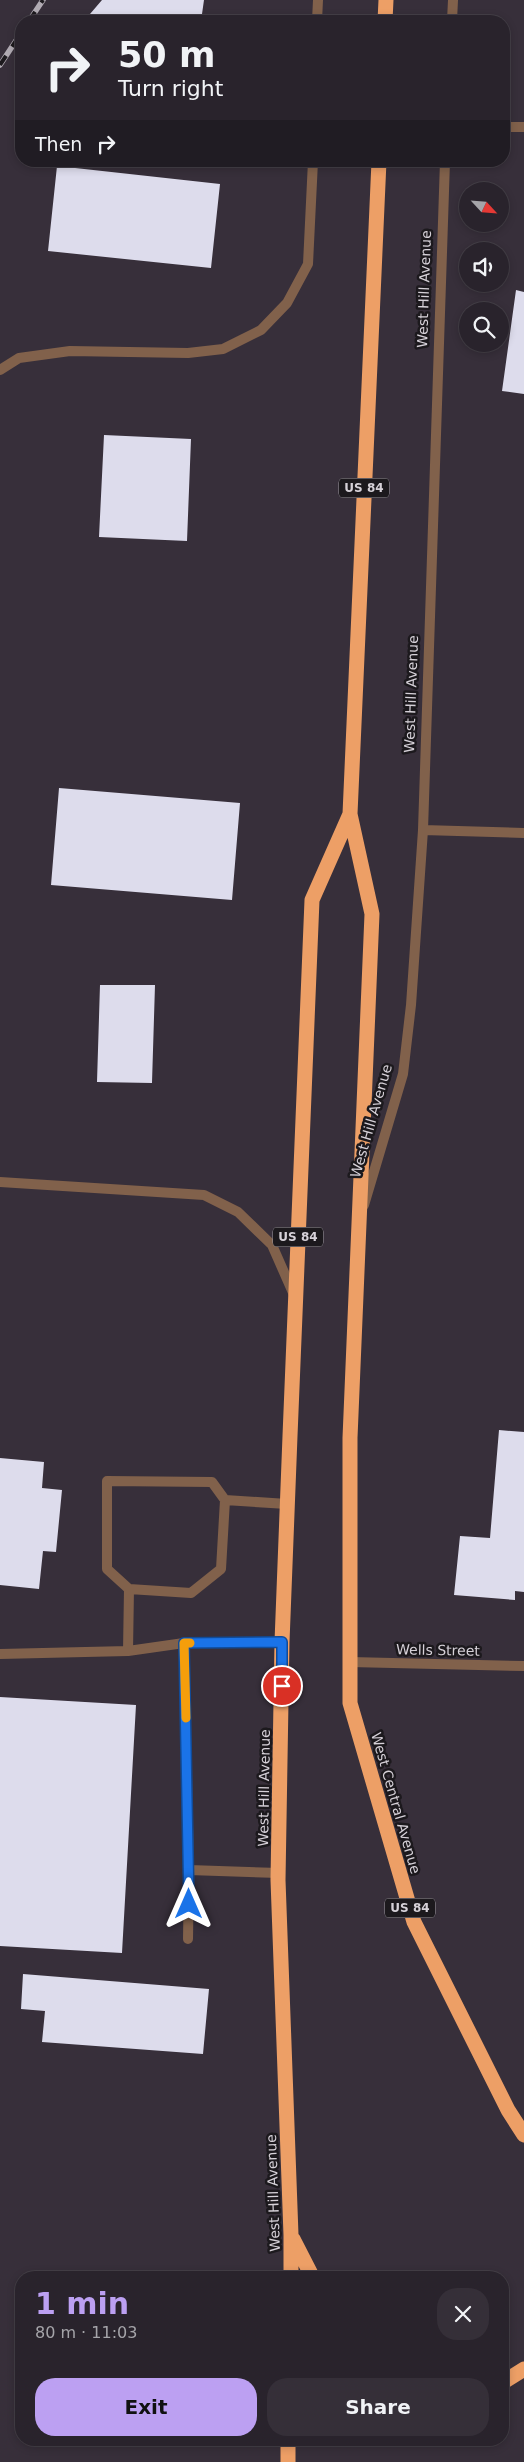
<!DOCTYPE html>
<html lang="en">
<head>
<meta charset="utf-8">
<style>
  body { margin:0; font-family:"DejaVu Sans",sans-serif; background:#352f38; color:#f1f3f6; height:100vh; display:flex; flex-direction:column; font-size:19px; white-space:nowrap }
  * { box-sizing:border-box; margin:0 }
  p { font-size:16px; color:#a5a4a9 }
  .icon { flex:none; width:28px; height:28px; fill:none; stroke:currentColor; stroke-width:2; stroke-linecap:round; stroke-linejoin:round }
  .map { position:relative; flex:1; overflow:hidden }
  .details { position:absolute; left:15px; top:2271px; width:494px; height:175px; display:flex; flex-direction:column; background:#29232c; border-radius:20px; box-shadow:0 2px 8px #0003,0 0 0 1px #454048 }
  .details>* { flex:none }
  .banner { position:absolute; left:15px; top:15px; width:495px; height:152px; border-radius:20px; box-shadow:0 2px 8px #0003,0 0 0 1px #454048; background:#29232c; color:#f1f3f6; overflow:hidden }
  .needle { width:32px; rotate:116deg }
  .tools { position:absolute; left:459px; top:182px; display:grid; gap:10px }
  .tools a { display:grid; place-items:center; width:50px; height:50px; border-radius:50%; background:#29232c; box-shadow:0 2px 8px #0003,0 0 0 1px #454048; font-size:25px }
  .pin { position:absolute; display:grid; place-items:center; width:42px; height:42px; color:#fff; margin:-21px; border:2px solid #fff; border-radius:50%; box-shadow:0 1px 5px #0007 }
  .me { position:absolute; width:55px; margin:-28px; rotate:0deg; stroke-linejoin:round; filter:drop-shadow(0 0 4px #0008) }
  .turn { display:flex; align-items:center; gap:18px; height:105px; padding:0 20px; font-size:22px }
  .turn .icon { width:65px; height:65px; stroke-width:2.5 }
  .turn b { display:block; font-size:35px; line-height:42px }
  .then { display:flex; align-items:center; height:48px; padding:0 20px; background:#0003; gap:10px; font-size:19px }
  .round { display:grid; place-items:center; flex:none; width:52px; height:52px; border-radius:20px; background:#352f38 }
  .headline { display:flex; align-items:center; justify-content:space-between; height:85px; padding:0 20px }
  h1 { font-size:30px; font-weight:800; line-height:38px; color:#bca0f2 }
  .cta { display:flex; gap:10px; margin-top:auto; padding:10px 20px }
  .cta a { flex:1; height:58px; border-radius:20px; background:#bca0f2; color:#111; font-size:20px; font-weight:800; line-height:58px; text-align:center }
  .cta a+a { background:#352f38; color:#f1f3f6 }
  .map>svg:first-child { display:block }
  .building { fill:#dddcec }
  .lines { fill:none; stroke-linecap:round; stroke-linejoin:round }
  .lane { stroke:#81614b; stroke-width:10 }
  .street { stroke:#81614b; stroke-width:10 }
  .highway { stroke:#ed9f66; stroke-width:15 }
  .rail-casing { stroke:#b1abb3; stroke-width:5.5 }
  .rail { stroke:#1c191d; stroke-width:4; stroke-dasharray:11; stroke-linecap:butt }
  .route-casing { stroke:#114b97; stroke-width:12 }
  .route { stroke:#1a73e8; stroke-width:9 }
  .slow { stroke:#f59e0b; stroke-width:9 }
  .labels { text-anchor:middle; stroke-width:5; stroke-linejoin:round; paint-order:stroke }
  .shield { fill:#1c191d; stroke:#9e9aa0; stroke-width:1 }
  .shield-label { font-size:12px; font-weight:bold; fill:#d6d1d8 }
  .street-label { font-size:14px; fill:#d6d1d8; stroke:#1c191d }
</style>
</head>
<body>
<div class="map">
<svg width="524" height="2462" viewBox="0 0 524 2462">
  <rect width="100%" height="100%" fill="#372f3a"/>
  <path class="building" d="M102,0H204L201,21H84Z
    M57,166L220,184L211,268L48,251Z
    M516,290L524,292V394L502,391Z
    M104,435L191,439L187,541L99,537Z
    M59,788L240,803L232,900L51,885Z
    M100,985H155L152,1083L97,1082Z
    M499,1430L524,1432V1592L515,1591V1600L454,1595L460,1536L490,1538Z
    M0,1458L44,1462L42,1488L62,1490L56,1552L43,1551L39,1589L0,1585Z
    M0,1697L136,1705L122,1953L0,1946Z
    M23,1974L209,1989L203,2054L42,2042L45,2011L21,2009Z"/>
  <g class="lines">
    <path class="lane" d="M225,1500L212,1482L107,1481V1569L129,1589L191,1593L221,1569L225,1500L287,1504
      M184,1643L189,1870L279,1873
      M128,1651L129,1589
      M0,1654L128,1651L184,1643L282,1642
      M188,1939L189,1870"/>
    <path class="street" d="M317,21L318,0
      M452,21L453,0
      M504,127H524
      M0,370L19,358L70,351L188,353L223,349L261,330L287,303L308,264L313,161
      M423,830L524,833
      M0,1182L204,1195L238,1212L272,1245L294,1295
      M364,1205L403,1074L411,1005L423,830L445,161
      M350,1662L524,1666"/>
    <path class="highway" d="M385,21L386,0
      M379,161L350,814L372,914L350,1438V1703L414,1922L508,2110L524,2135
      M293,2239L313,2278
      M291,2278V2235L278,1880L282,1642L290,1436L312,900L350,814
      M502,2383L524,2369
      M288,2462V2440"/>
    <defs>
      <path id="rail" d="M29,21L43,0
        M0,65L21,33"/>
    </defs>
    <use href="#rail" class="rail-casing"/>
    <use href="#rail" class="rail"/>
  </g>
  <g class="lines">
    <defs>
      <path id="route" d="M189,1904L184,1643L282,1642V1686"/>
    </defs>
    <use href="#route" class="route-casing"/>
    <use href="#route" class="route"/>
    <path class="slow" d="M186,1718L184,1643H190"/>
  </g>
  <g class="labels">
    <g class="shield">
      <rect x="339" y="478.5" width="50" height="19" rx="4"/>
      <rect x="273" y="1227.5" width="50" height="19" rx="4"/>
      <rect x="385" y="1898.5" width="50" height="19" rx="4"/>
    </g>
    <g class="shield-label">
      <text x="364" y="492">US 84</text>
      <text x="298" y="1241">US 84</text>
      <text x="410" y="1912">US 84</text>
    </g>
    <g class="street-label">
      <text transform="translate(424 289) rotate(-88)" y="5">West Hill Avenue</text>
      <text transform="translate(411 694) rotate(-88)" y="5">West Hill Avenue</text>
      <text transform="translate(371 1121) rotate(-74)" y="5">West Hill Avenue</text>
      <text transform="translate(438 1650) rotate(1)" y="5">Wells Street</text>
      <text transform="translate(264 1788) rotate(-89)" y="5">West Hill Avenue</text>
      <text transform="translate(396 1803) rotate(74)" y="5">West Central Avenue</text>
      <text transform="translate(273 2193) rotate(-92)" y="5">West Hill Avenue</text>
    </g>
  </g>
</svg>
<div class="tools">
<a><svg class="needle" viewBox="-14 -14 28 28"><path d="M0-13l5 13h-10z" fill="#e53935"/><path d="M0 13l5-13h-10z" fill="#a5a4a9"/></svg></a>
<a><svg class="icon" aria-label="sound" viewBox="0 0 24 24"><path d="M4 9h4l5-4v14l-5-4H4zM17 9q2 3 0 6"/></svg></a>
<a><svg class="icon" aria-label="search" viewBox="0 0 24 24"><circle cx="10" cy="10" r="6"/><path d="M15 15l6 6"/></svg></a>
</div>
<div class="pin" style="left:282px;top:1686px;background:#d93025"><svg class="icon" aria-label="arrive" viewBox="0 0 24 24"><path d="M6 21V4h12l-3 4 3 4H6"/></svg></div>
<svg class="me" style="left:189px;top:1904px" viewBox="-20 -20 40 40"><path d="M0-17L14 15 0 8-14 15z" fill="#1a73e8" stroke="#fff" stroke-width="4"/></svg>
<div class="banner">
<div class="turn"><svg class="icon" aria-label="right" viewBox="0 0 24 24"><path d="M7 20v-9h11M14 6l5 5-5 5"/></svg><div><b>50 m</b>Turn right</div></div>
<div class="then">Then<svg class="icon" aria-label="right" viewBox="0 0 24 24"><path d="M7 20v-9h11M14 6l5 5-5 5"/></svg></div>
</div>
<section class="details">
<div class="headline"><div><h1>1 min</h1><p>80 m · 11:03</p></div><a class="round"><svg class="icon" aria-label="close" viewBox="0 0 24 24"><path d="M6 6l12 12M18 6L6 18"/></svg></a></div>
<div class="cta"><a>Exit</a><a>Share</a></div>
</section>
</div>
</body>
</html>
